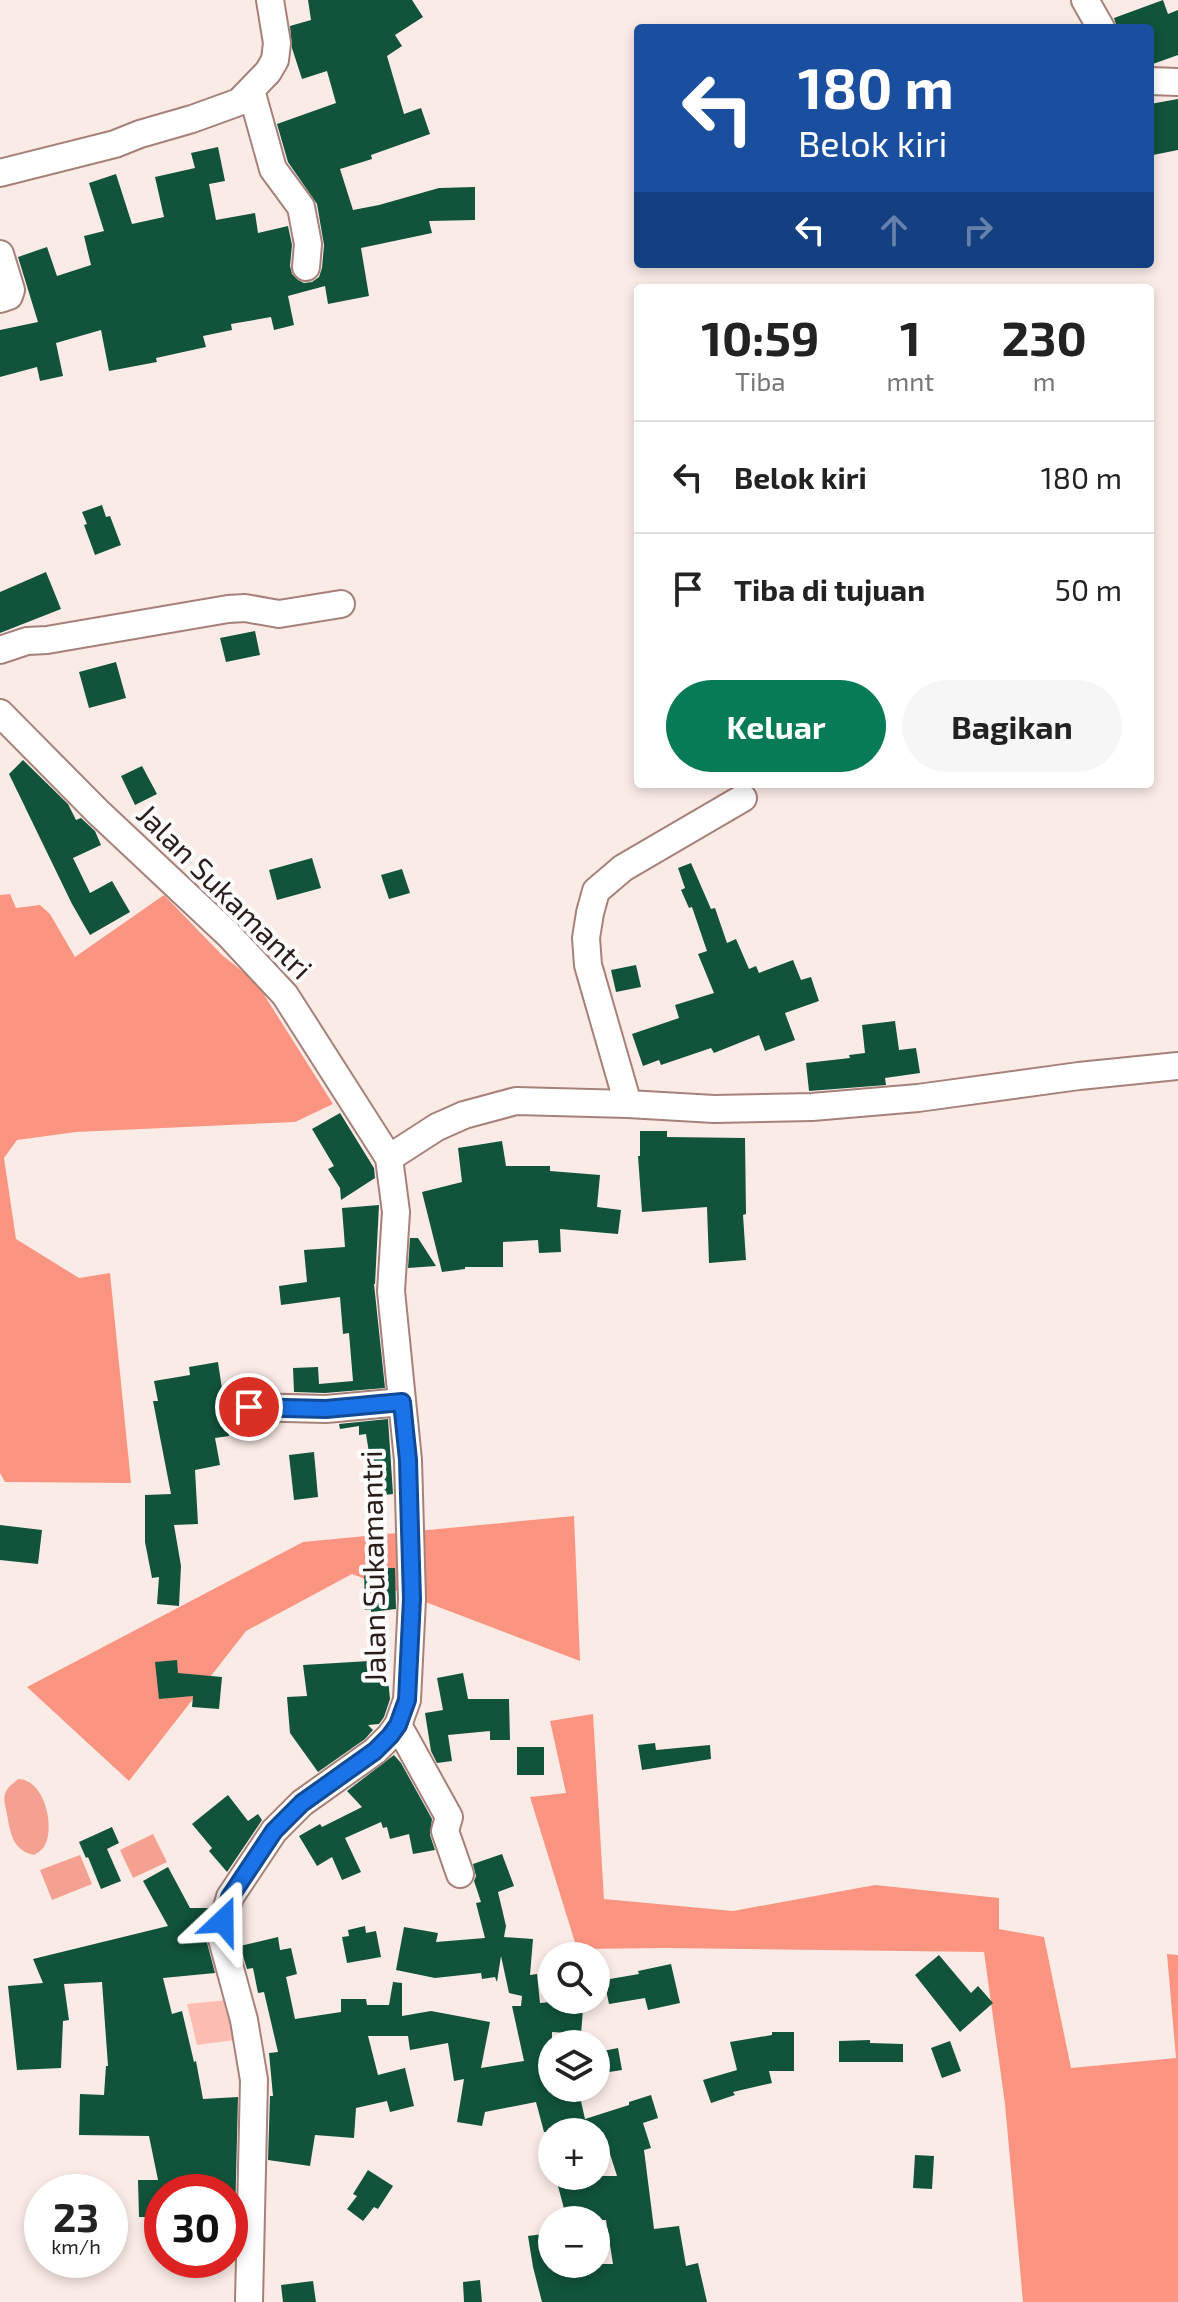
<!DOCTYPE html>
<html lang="id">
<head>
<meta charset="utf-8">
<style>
  body { margin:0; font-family:"Exo 2",sans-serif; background:#f6f6f6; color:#222; height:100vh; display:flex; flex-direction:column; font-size:30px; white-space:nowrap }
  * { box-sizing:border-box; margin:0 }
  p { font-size:26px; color:#767676 }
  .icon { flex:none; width:44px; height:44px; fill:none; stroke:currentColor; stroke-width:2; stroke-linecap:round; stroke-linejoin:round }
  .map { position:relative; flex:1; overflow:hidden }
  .drawer { position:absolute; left:634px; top:284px; width:520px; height:504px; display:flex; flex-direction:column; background:#fff; border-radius:8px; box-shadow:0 4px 12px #0003 }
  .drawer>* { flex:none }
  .guide { position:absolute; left:634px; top:24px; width:520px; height:244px; border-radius:8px; box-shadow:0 4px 12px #0003; background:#1a4fa0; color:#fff; overflow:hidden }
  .controls { position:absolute; left:538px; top:1942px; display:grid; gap:16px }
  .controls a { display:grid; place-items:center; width:72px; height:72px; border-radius:50%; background:#fff; box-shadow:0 4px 12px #0003; font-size:40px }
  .speed { position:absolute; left:24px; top:2174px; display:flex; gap:16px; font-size:40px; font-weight:700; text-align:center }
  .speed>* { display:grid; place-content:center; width:104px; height:104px; border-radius:50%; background:#fff; box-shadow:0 4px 12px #0003; line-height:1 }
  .speed small { font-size:20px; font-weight:400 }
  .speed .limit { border:12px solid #d22; background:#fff; color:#111 }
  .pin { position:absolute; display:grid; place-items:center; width:68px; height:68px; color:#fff; margin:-34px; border:4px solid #fff; border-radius:50%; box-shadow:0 2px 8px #0007 }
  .me { position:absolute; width:88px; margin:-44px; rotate:23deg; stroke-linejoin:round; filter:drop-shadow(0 0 6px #0008) }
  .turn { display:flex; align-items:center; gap:28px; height:168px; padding:0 32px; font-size:36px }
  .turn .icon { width:104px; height:104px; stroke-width:2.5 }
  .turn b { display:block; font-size:56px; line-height:68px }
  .lanes { display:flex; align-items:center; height:76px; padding:0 32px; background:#0003; justify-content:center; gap:40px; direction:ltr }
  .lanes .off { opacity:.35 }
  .eta { display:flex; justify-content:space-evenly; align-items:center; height:136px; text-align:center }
  .eta b { font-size:48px; font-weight:700; line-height:56px }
  .cta { display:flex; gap:16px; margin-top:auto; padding:16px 32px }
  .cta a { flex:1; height:92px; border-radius:48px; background:#077a56; color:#fff; font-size:32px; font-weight:700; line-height:92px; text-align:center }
  .cta a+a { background:#f6f6f6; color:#222 }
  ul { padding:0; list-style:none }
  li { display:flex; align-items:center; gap:24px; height:112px; padding:0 32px; border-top:2px solid #e0e0e0 }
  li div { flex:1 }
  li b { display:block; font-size:30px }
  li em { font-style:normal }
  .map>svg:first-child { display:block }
  .green { fill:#fdbeb1 }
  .forest { fill:#fb9582 }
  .water { fill:#f4a191 }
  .building { fill:#11533b }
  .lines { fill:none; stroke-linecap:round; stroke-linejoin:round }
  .minor-casing { stroke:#a5817a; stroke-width:30 }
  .minor { stroke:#fff; stroke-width:26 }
  .route-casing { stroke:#114b97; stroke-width:20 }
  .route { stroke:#1a73e8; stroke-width:14 }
  .labels { text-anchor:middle; stroke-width:8; stroke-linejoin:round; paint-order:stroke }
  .street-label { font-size:30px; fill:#2a1c19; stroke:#fcfcfc }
</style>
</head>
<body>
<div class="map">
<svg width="1178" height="2302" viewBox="0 0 1178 2302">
  <rect width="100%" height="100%" fill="#fbebe7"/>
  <path class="green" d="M228,2000L235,2040L197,2045L187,2004Z"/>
  <path class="forest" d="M10,894L16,908L40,905L50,914L75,957L164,895L222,955L256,982L333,1104L295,1122L76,1132L17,1140L4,1158L16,1239L79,1278L110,1273L131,1483L5,1482L0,1473V895Z
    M574,1516L580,1661L352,1574L246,1631L129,1781L27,1687L303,1542Z
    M593,1714L604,1899L733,1911L875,1885L999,1898V1929L1044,1937L1071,2068L1176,2058L1167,1954L1178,1955V2302H1023L1005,2104L984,1952L666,1948L577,1949L530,1797L566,1793L550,1721Z"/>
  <path class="water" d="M18,1779C45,1779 56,1829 44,1847C42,1850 37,1853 34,1855C13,1851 10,1833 7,1814C6,1807 3,1801 5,1794C7,1787 13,1784 18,1779Z
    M153,1834L167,1862L133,1878L120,1850Z
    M80,1855L92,1884L52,1900L40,1870Z"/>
  <path class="building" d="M308,0H412L423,17L395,35L402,46L387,56L404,114L421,108L430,134L371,155L372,159L340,169L353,210L379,205L439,188L475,187V220L429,221L432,233L361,248L369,296L328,304L325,286L288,296L294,325L274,330L271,317L231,324L232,330L203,336L206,347L156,358L157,362L109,371L101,330L56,343L63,376L40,381L37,367L0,377V330L38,322L18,257L47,247L57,276L91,265L84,236L104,231L89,183L116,174L132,224L164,217L155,177L195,168L191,153L218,147L225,181L209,184L216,220L255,213L258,233L288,226L292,245L290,266L292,274L298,280L304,283L312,282L319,277L322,268L324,245L317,204L288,162L277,124L336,103L327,71L302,79L292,48L290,26L311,20Z
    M1163,0L1168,14L1178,10V55L1150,65V28H1117L1114,18Z
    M1178,99V150L1153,155L1150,139V104Z
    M102,505L106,517L110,516L121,545L95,555L84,525L87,524L82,512Z
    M46,572L61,609L0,633V592Z
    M255,631L260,655L226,662L220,638Z
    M116,662L126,698L89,708L79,672Z
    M23,760L68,804L76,820L81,818L95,831L101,845L73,858L90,893L112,881L130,912L90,935L72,904L9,774Z
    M142,766L157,794L135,805L121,776Z
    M312,858L321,888L277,900L269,870Z
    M691,863L711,909L715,908L727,943L736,939L749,969L756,966L759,973L793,960L801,980L811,977L819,1001L785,1013L795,1040L765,1051L759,1035L714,1053L711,1048L661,1065L659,1060L643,1066L632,1034L679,1018L675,1005L714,993L698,954L707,951L692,907L689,908L681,890L685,888L678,868Z
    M402,869L410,893L389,899L381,875Z
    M636,965L641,987L616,992L611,970Z
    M895,1021L899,1050L916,1048L920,1073L885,1078L886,1085L809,1091L806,1063L850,1058L849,1055L865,1053L862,1025Z
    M340,1113L374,1168L375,1178L341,1200L340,1188L328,1169L334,1166L312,1129Z
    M640,1131H667V1137L745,1138L746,1214L743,1215L746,1260L709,1263L707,1207L642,1212L638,1156H640Z
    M502,1141L506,1166H550V1171L600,1175L597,1207L621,1210L618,1234L560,1229L561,1252L539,1253L538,1240L503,1242V1267H465V1269L442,1272L422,1192L462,1182L458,1148Z
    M379,1205L375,1284H374L385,1388L325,1393L294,1392L293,1368L318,1367L319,1384L353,1381L349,1333L343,1334L340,1297L281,1305L279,1286L307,1282L304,1250L345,1247L342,1208Z
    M410,1238H418L436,1266L408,1268Z
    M218,1362L229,1436L215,1438L220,1465L195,1470L198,1524L174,1525L181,1566L179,1606L157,1604L159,1577L152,1578L145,1542V1495L171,1494L153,1401H158L154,1381L190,1375L189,1367Z
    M388,1419L393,1494L376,1496L366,1434L359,1435V1426L340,1429L339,1424Z
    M314,1452L318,1497L294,1500L289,1455Z
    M0,1525L42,1530L38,1564L0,1560Z
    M364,1568H395L396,1609L371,1612V1610H365Z
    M177,1660L178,1673L222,1677L219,1709L192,1707L193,1696L159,1699L155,1662Z
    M386,1660L390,1699L384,1717L379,1724L368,1725L373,1730L365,1739L318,1772L290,1733L287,1697L307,1696L303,1665Z
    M463,1673L468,1699H509L510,1740H490V1731L448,1735L452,1761L437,1763L431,1751L425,1713L443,1710L437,1678Z
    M655,1743L656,1750L710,1745L711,1759L642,1770L638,1745Z
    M517,1747H544V1775H517Z
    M394,1755L401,1763L432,1819L430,1835L435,1850L413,1854L409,1834L390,1839L387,1827L383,1828L381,1822L345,1838L361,1872L342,1880L332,1857L317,1866L299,1836L320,1824L322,1827L362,1807L347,1791Z
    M228,1795L248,1821L258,1814L262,1820L227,1872L209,1851L212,1848L192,1824Z
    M112,1827L119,1843L107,1849L121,1881L101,1889L88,1857L86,1858L79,1842Z
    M502,1854L514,1886L498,1892L506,1926L504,1937L533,1939L530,1975L537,1974L540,2003L572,2000L573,2008L583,2009L581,2034L552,2032V2088H578L585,2119L629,2105V2102L651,2095L658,2118L643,2123L651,2148L644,2150L654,2229L679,2226L686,2266L698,2263L707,2302H542L533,2267L528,2236L550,2233L552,2264H613L606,2220H567L558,2186L564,2185L561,2176H617L603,2132H544L536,2102L485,2112L482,2126L457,2122L464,2079L454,2081L448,2043L410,2050L408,2036H368L378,2075L405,2068L414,2106L390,2112L387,2101L356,2108L354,2138L315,2135L310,2166L268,2160L270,2096H273L269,2053L278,2052L264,1992L258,1993L253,1968L247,1969L240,1946L278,1937L280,1950L291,1948L297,1974L286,1977L295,2019L341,2012V1999H366L367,2005H389L393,1982L402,1983V2016L431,2011L490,2022L481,2068L524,2061L512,2006H521L522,1996L509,1993L501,1956L497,1982L495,1977L482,1979L481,1973L435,1978L396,1970L404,1927L438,1933L436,1942L485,1938L476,1903L481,1902L474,1881L476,1876L473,1864Z
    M168,1867L190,1908H209L206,1939L215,1973L163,1978L172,2014L182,2011L194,2062L196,2061L203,2099L238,2097L235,2219L233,2214H230V2192H162V2217H139L138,2180H158L149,2136L79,2135L80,2094L104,2095L106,2066H108L102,1982L64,1984L69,2020L63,2021L61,2068L17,2070L8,1986L43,1983L33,1959L168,1926L143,1881Z
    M365,1926L366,1933L376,1931L381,1957L347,1963L342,1937L349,1936L348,1930Z
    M939,1955L971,1993L978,1986L993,2003L960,2032L915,1975Z
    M671,1964L680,2003L648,2010L645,1998L609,2004L604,1980L639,1974L638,1971Z
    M772,2032H794V2071H769L772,2083L733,2092L735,2095L711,2103L703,2080L737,2070L730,2042L772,2035Z
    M870,2040V2043L903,2044V2062H839V2041Z
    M950,2041L961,2071L942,2078L931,2048Z
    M618,2048L622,2070L603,2073L598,2052Z
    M915,2155L934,2156L932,2189L913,2188Z
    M368,2170L393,2186L378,2209L374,2207L363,2221L347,2209L357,2196L353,2194Z
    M480,2280L482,2302H464L463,2282Z
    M313,2281L316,2302H283L281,2285Z"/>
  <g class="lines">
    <defs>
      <path id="minor" d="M1085,0L1101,28
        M1150,81L1178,82
        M251,90L273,169L301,207L308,244L306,267
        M0,173L115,144L140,134L192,119L239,102L268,72L275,60L277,43L270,0
        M0,254L11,290L9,296L0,299
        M0,650L27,641L47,640L228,609L245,608L279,614L341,604
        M0,713L98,812L229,935L285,995L389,1158L396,1212L391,1291L408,1460L412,1599L407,1700L398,1725L390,1736L375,1751L302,1803L274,1831L230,1897L223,1921L222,1939L244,2020L254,2080L249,2302
        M628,1104L588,965L586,938L590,913L596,891L623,868L743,798
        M389,1158L437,1127L464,1115L516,1101L628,1104L714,1109L812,1107L918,1098L1079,1076L1178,1066
        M249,1407L326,1409L402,1402
        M398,1725L449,1817L445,1831L460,1874"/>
    </defs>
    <use href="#minor" class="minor-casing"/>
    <use href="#minor" class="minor"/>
  </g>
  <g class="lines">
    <defs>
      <path id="route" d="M223,1921L230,1897L274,1831L302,1803L375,1751L390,1736L398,1725L407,1700L412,1599L408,1460L402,1402L326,1409L249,1407"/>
    </defs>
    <use href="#route" class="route-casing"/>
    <use href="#route" class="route"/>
  </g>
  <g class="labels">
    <g class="street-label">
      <text transform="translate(224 892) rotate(45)" y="10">Jalan Sukamantri</text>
      <text transform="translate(374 1567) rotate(-91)" y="10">Jalan Sukamantri</text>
    </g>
  </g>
</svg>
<div class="controls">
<a><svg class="icon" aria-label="search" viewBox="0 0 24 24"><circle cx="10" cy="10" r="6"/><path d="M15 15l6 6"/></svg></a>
<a><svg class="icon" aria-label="layers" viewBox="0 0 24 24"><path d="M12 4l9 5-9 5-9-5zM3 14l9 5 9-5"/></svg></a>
<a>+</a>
<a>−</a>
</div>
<div class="speed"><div>23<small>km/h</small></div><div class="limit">30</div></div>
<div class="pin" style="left:249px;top:1407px;background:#d93025"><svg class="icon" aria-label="arrive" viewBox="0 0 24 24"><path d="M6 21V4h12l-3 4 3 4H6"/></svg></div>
<svg class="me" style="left:223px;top:1921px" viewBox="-20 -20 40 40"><path d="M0-17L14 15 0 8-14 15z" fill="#1a73e8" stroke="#fff" stroke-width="4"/></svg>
<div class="guide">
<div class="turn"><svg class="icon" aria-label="left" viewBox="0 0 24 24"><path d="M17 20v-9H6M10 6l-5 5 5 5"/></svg><div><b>180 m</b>Belok kiri</div></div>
<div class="lanes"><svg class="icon" aria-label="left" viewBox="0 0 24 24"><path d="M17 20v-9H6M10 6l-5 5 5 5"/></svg><svg class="icon off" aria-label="ahead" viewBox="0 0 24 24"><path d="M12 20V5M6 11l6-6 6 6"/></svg><svg class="icon off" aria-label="right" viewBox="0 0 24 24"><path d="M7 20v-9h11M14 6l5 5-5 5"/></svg></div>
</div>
<section class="drawer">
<div class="eta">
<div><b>10:59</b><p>Tiba</p></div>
<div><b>1</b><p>mnt</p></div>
<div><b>230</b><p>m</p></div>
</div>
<ul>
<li><svg class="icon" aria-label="left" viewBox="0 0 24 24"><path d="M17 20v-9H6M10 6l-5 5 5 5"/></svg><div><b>Belok kiri</b></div><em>180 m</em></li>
<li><svg class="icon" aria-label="arrive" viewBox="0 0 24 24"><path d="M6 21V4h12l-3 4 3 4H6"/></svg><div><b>Tiba di tujuan</b></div><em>50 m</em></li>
</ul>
<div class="cta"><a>Keluar</a><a>Bagikan</a></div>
</section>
</div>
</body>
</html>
